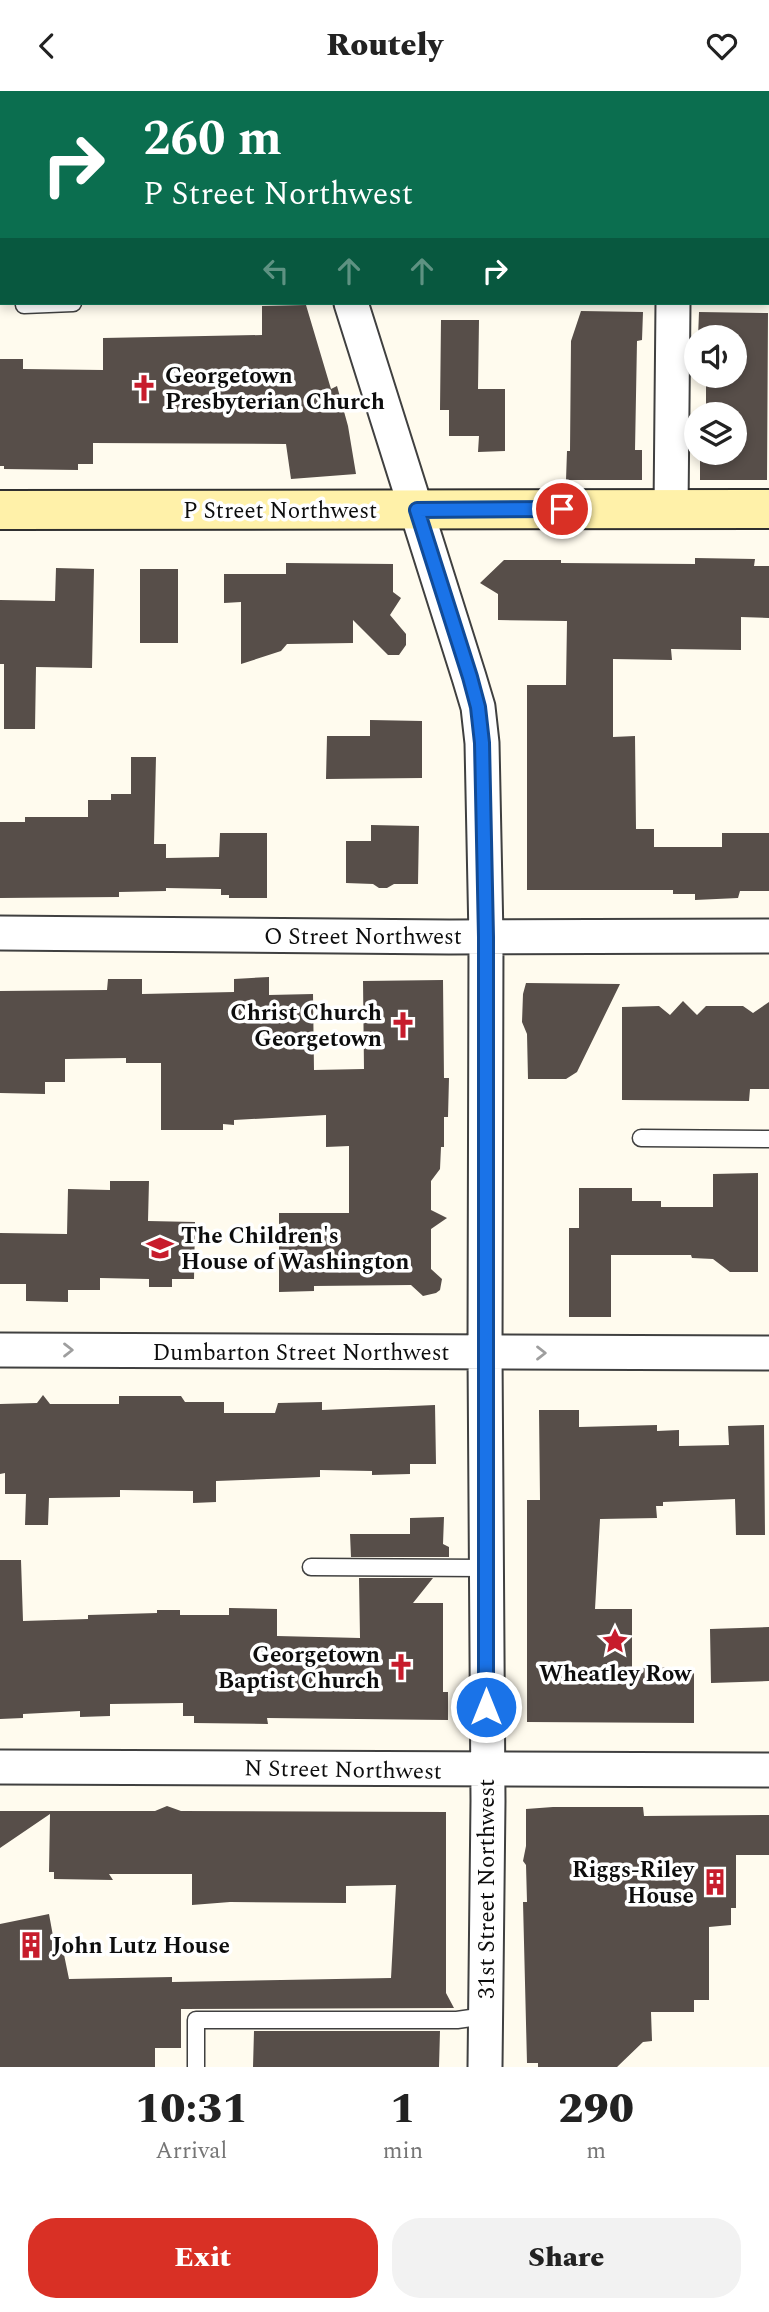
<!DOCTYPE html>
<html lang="en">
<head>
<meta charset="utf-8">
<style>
  body { margin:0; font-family:Spectral,serif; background:#f2f2f2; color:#222; height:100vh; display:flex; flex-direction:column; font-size:26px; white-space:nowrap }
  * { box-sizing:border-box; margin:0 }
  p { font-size:23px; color:#767676 }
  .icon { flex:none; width:38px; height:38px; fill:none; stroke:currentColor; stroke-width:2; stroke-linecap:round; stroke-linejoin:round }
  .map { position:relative; height:1976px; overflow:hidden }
  .details { display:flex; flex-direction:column; background:#fff; flex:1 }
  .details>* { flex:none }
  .top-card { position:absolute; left:0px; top:0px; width:770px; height:214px; box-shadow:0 4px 10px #0003; background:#0b6e4f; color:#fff; overflow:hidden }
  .buttons { position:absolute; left:684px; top:234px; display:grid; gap:14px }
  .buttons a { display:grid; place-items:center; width:63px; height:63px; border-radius:50%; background:#fff; box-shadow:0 4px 10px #0003; font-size:35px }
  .pin { position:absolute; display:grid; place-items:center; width:60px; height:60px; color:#fff; margin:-30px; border:4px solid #fff; border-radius:50%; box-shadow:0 2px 7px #0007 }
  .me { position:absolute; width:77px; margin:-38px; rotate:0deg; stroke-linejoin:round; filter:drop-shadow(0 0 5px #0008) }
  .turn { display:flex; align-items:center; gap:24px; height:147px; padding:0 28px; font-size:32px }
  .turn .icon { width:91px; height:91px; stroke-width:2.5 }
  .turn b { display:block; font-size:49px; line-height:60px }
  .lanes { display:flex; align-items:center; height:66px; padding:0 28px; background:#0003; justify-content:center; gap:35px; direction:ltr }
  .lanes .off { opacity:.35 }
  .eta { display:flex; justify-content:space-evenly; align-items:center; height:119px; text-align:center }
  .eta b { font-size:42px; font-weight:800; line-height:49px }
  .action { display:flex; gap:14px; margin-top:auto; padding:14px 28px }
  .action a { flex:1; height:80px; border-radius:28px; background:#d93025; color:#fff; font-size:28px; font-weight:800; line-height:80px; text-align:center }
  .action a+a { background:#f2f2f2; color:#222 }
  header { display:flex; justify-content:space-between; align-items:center; height:91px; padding:0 28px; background:#fff; font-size:32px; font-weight:800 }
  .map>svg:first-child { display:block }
  .building { fill:#574e49 }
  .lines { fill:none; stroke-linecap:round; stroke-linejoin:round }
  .service-casing { stroke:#404040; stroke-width:19 }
  .minor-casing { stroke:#404040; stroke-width:37 }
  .secondary-casing { stroke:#2f2f2f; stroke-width:42 }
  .service { stroke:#fff; stroke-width:16 }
  .minor { stroke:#fff; stroke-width:33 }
  .secondary { stroke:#fff1a9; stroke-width:38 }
  .oneway { stroke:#9e9e9e }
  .route-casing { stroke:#114b97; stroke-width:18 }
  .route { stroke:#1a73e8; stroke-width:12 }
  .labels { text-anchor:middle; stroke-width:7; stroke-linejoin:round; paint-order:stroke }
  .poi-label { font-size:23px; font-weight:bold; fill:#0d0d0d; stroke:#fff; text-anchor:start }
  .street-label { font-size:23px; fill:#0d0d0d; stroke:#fff }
</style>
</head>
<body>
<header><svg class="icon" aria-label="back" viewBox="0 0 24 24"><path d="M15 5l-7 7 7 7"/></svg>Routely<svg class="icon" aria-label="heart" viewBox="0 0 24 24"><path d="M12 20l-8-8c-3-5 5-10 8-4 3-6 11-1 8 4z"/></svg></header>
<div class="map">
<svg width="769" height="1976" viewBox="0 0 769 1976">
  <rect width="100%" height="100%" fill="#fffbee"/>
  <path class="building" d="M306,214L331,298L337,295L348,335L356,383L291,388L286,353L93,352V373H78V379L4,378V375H0V268H23V278L103,279V247L262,244V215Z
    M581,220L643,221L642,249L637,250L635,359H642V389H566L567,360H570L571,250Z
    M699,221L768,222L767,389H700V362H735V324H706V285H735V247H698Z
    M441,229H479L478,298H505V360L478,361L479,345H449V319H440Z
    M695,467L755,468L754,475H769V527L741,526V559L671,558L672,569L613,568V646L635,645L636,738H654V756H722V742H769V800H740L738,807L695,809V803H673V799H527V594H566L567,530L498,529V503L480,492L504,469H561V472L695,473Z
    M286,472L393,473V501L401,507L390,524L406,543V554L399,564H388L353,529V552L287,553L281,560L241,573V511L224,512V483H286Z
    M56,477L94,478L92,577L36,576L35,638H4V573H0V509L55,510Z
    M140,478H178V552H140Z
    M370,629L422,630V687L326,688L327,645H370Z
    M131,666H156L154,753H166V767L219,766L220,742H267V807H229V804H221V798L166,797V800L119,801V806L0,807V731H25V726H88V709H111V703H131Z
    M371,734L419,735L418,793H394L387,797H379L373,793L346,792V750H371Z
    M269,886V904L313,903L314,979L364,978L363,890L443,889L444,987H449L448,1026H444V1056H441L440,1078L431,1090V1119L447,1127L431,1138V1178L442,1188L440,1199L436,1202L423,1205L411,1194L314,1195V1200L279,1201V1122H349V1055L326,1056V1024L234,1029V1034L223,1033V1039H161V972H126V967L65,968V991H45V1003L0,1002V900L107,899L108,888H142V903L234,901V888Z
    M526,892L620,893L577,981L566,988H528L527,943L522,931L523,903Z
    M683,910L697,924L706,915H743L753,922L769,911V998H750L749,1010L622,1009V916L659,915L670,924Z
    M758,1082V1181H730L713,1168L692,1167L691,1164H611V1226H569V1137H579V1097H632V1110H661V1116H713V1083Z
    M110,1090H149L148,1130L195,1131L194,1188H172V1196H149V1188L100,1187V1199H68V1211L26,1210V1193H0V1142L67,1143L68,1098L110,1099Z
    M43,1304L50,1313H119V1305H181L185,1311H224V1322H275L278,1312L322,1311V1319L435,1314L436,1373H410V1383L372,1384V1380L320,1379V1386L216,1390V1411L193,1412V1400L120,1399V1406L49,1407L48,1434H25L26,1403H5V1382L0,1383V1313L37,1312Z
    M539,1319H579V1336L657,1334V1340L679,1339V1355L729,1354L728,1335L764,1334L765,1444H736L735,1408L663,1411V1415H656L657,1427L600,1428L595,1518H632V1577L694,1576V1632L527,1631V1409H540Z
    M444,1426L443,1453L449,1456V1466H351L350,1443H410V1427Z
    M0,1469H21L23,1530L88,1528V1524L157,1522V1519H180V1524H229V1517L277,1518V1545L360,1547L359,1487H433L413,1512H443V1601H448V1629L267,1627L268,1633L194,1632V1625H183V1612L110,1613V1625L80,1626V1620L23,1623V1627L0,1628Z
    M769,1536V1590L711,1592L710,1538Z
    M167,1715L181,1720L446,1721V1902L454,1917L181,1918V1957H155V1976H0V1833L49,1823L53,1845L60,1844L69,1888L172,1886V1891L391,1887L396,1794L346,1795V1812L230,1811L192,1814V1783H109L113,1789L54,1788V1781H49L50,1723L0,1757V1720H155Z
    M553,1716H643L644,1725L769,1724V1764H736V1817H731V1834L709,1836V1909H694V1921H651L652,1950L643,1951L617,1976H538V1972H527L523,1811H527L526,1774L523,1770L526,1755V1718Z
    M254,1940H440L439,1976H253Z"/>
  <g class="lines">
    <defs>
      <path id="service" d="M24,214L73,212
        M641,1047L769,1048
        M311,1476L485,1477
        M196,1976V1929H457L485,1925"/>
      <path id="minor" d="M285,0L286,2
        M768,188H769
        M351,212L469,586L478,616L482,652L486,846L485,1262L488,1710L485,1976
        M671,418L673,212
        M0,842L449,846L769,845
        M0,1259L769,1262
        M0,1676L769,1679"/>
      <path id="secondary" d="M0,419L769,418"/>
    </defs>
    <use href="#service" class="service-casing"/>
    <use href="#minor" class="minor-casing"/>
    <use href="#secondary" class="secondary-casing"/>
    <use href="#service" class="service"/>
    <use href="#minor" class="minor"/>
    <use href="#secondary" class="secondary"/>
  </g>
  <defs><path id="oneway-chevron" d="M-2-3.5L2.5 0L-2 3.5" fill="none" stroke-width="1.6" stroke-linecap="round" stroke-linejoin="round" transform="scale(1.75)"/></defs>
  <g class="oneway">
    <use href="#oneway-chevron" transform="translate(68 1259)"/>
    <use href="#oneway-chevron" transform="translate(541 1262)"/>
  </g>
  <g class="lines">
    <defs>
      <path id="route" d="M486,1616V846L482,652L478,616L470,586L417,419L562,418"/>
    </defs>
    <use href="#route" class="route-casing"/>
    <use href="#route" class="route"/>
  </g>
  <defs>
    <symbol id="church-bare" viewBox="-9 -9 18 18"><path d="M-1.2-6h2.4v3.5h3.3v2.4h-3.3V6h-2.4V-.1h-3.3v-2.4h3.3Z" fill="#c71c2c" stroke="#fff" stroke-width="2.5" paint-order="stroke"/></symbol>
    <symbol id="school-bare" viewBox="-9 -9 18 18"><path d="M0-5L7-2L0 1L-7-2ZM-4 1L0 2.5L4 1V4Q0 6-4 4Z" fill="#c71c2c" stroke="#fff" stroke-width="2.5" paint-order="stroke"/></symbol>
    <symbol id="sight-bare" viewBox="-9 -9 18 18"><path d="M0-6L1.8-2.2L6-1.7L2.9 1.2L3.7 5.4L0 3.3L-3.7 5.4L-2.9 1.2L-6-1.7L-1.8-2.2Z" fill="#c71c2c" stroke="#fff" stroke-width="2.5" paint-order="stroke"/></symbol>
    <symbol id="building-bare" viewBox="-9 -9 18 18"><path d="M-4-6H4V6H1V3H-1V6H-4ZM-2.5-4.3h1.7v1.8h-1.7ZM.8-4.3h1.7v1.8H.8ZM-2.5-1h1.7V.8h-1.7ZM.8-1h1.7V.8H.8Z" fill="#c71c2c" stroke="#fff" stroke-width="2.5" paint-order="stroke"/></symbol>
  </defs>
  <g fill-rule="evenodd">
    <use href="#church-bare" x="125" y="278" width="38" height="38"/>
    <use href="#church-bare" x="384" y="915" width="38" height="38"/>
    <use href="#school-bare" x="141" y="1138" width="38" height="38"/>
    <use href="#sight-bare" x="596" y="1531" width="38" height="38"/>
    <use href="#church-bare" x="382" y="1557" width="38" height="38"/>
    <use href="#building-bare" x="696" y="1772" width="38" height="38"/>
    <use href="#building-bare" x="12" y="1835" width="38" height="38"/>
  </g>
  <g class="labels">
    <g class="poi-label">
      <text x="165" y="292">Georgetown<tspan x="165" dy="26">Presbyterian Church</tspan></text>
      <text x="382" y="929" text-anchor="end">Christ Church<tspan x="382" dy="26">Georgetown</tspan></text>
      <text x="181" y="1152">The Children's<tspan x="181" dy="26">House of Washington</tspan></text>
      <text x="380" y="1571" text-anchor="end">Georgetown<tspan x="380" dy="26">Baptist Church</tspan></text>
      <text x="615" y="1590" text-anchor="middle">Wheatley Row</text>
      <text x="694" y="1786" text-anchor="end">Riggs-Riley<tspan x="694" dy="26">House</tspan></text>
      <text x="52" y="1862">John Lutz House</text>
    </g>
    <g class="street-label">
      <text x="280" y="427">P Street Northwest</text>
      <text x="363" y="853">O Street Northwest</text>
      <text x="301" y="1269">Dumbarton Street Northwest</text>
      <text transform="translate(343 1678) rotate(1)" y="8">N Street Northwest</text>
      <text transform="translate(486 1798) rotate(-90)" y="8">31st Street Northwest</text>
    </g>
  </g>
</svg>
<div class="buttons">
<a><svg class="icon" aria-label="sound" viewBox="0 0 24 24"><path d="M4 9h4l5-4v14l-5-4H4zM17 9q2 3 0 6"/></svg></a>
<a><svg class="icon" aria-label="layers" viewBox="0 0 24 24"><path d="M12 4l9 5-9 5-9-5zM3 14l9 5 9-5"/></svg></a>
</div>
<div class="pin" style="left:562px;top:418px;background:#d93025"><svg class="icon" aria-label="arrive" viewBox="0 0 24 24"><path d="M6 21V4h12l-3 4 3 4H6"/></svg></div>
<svg class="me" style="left:486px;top:1616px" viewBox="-20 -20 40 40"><circle r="17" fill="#1a73e8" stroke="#fff" stroke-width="3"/><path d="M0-11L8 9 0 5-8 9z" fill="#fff"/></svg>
<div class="top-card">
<div class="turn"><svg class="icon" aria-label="right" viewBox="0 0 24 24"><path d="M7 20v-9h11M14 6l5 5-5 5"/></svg><div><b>260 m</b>P Street Northwest</div></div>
<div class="lanes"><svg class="icon off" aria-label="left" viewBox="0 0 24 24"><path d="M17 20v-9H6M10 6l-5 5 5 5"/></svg><svg class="icon off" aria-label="ahead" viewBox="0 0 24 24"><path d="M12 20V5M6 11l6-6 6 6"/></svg><svg class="icon off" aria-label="ahead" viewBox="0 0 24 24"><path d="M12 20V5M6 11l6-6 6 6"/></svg><svg class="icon" aria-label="right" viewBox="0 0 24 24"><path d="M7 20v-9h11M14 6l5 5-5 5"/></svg></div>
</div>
</div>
<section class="details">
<div class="eta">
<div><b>10:31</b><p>Arrival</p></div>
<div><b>1</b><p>min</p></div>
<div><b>290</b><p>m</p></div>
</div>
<div class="action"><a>Exit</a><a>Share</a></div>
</section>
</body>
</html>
